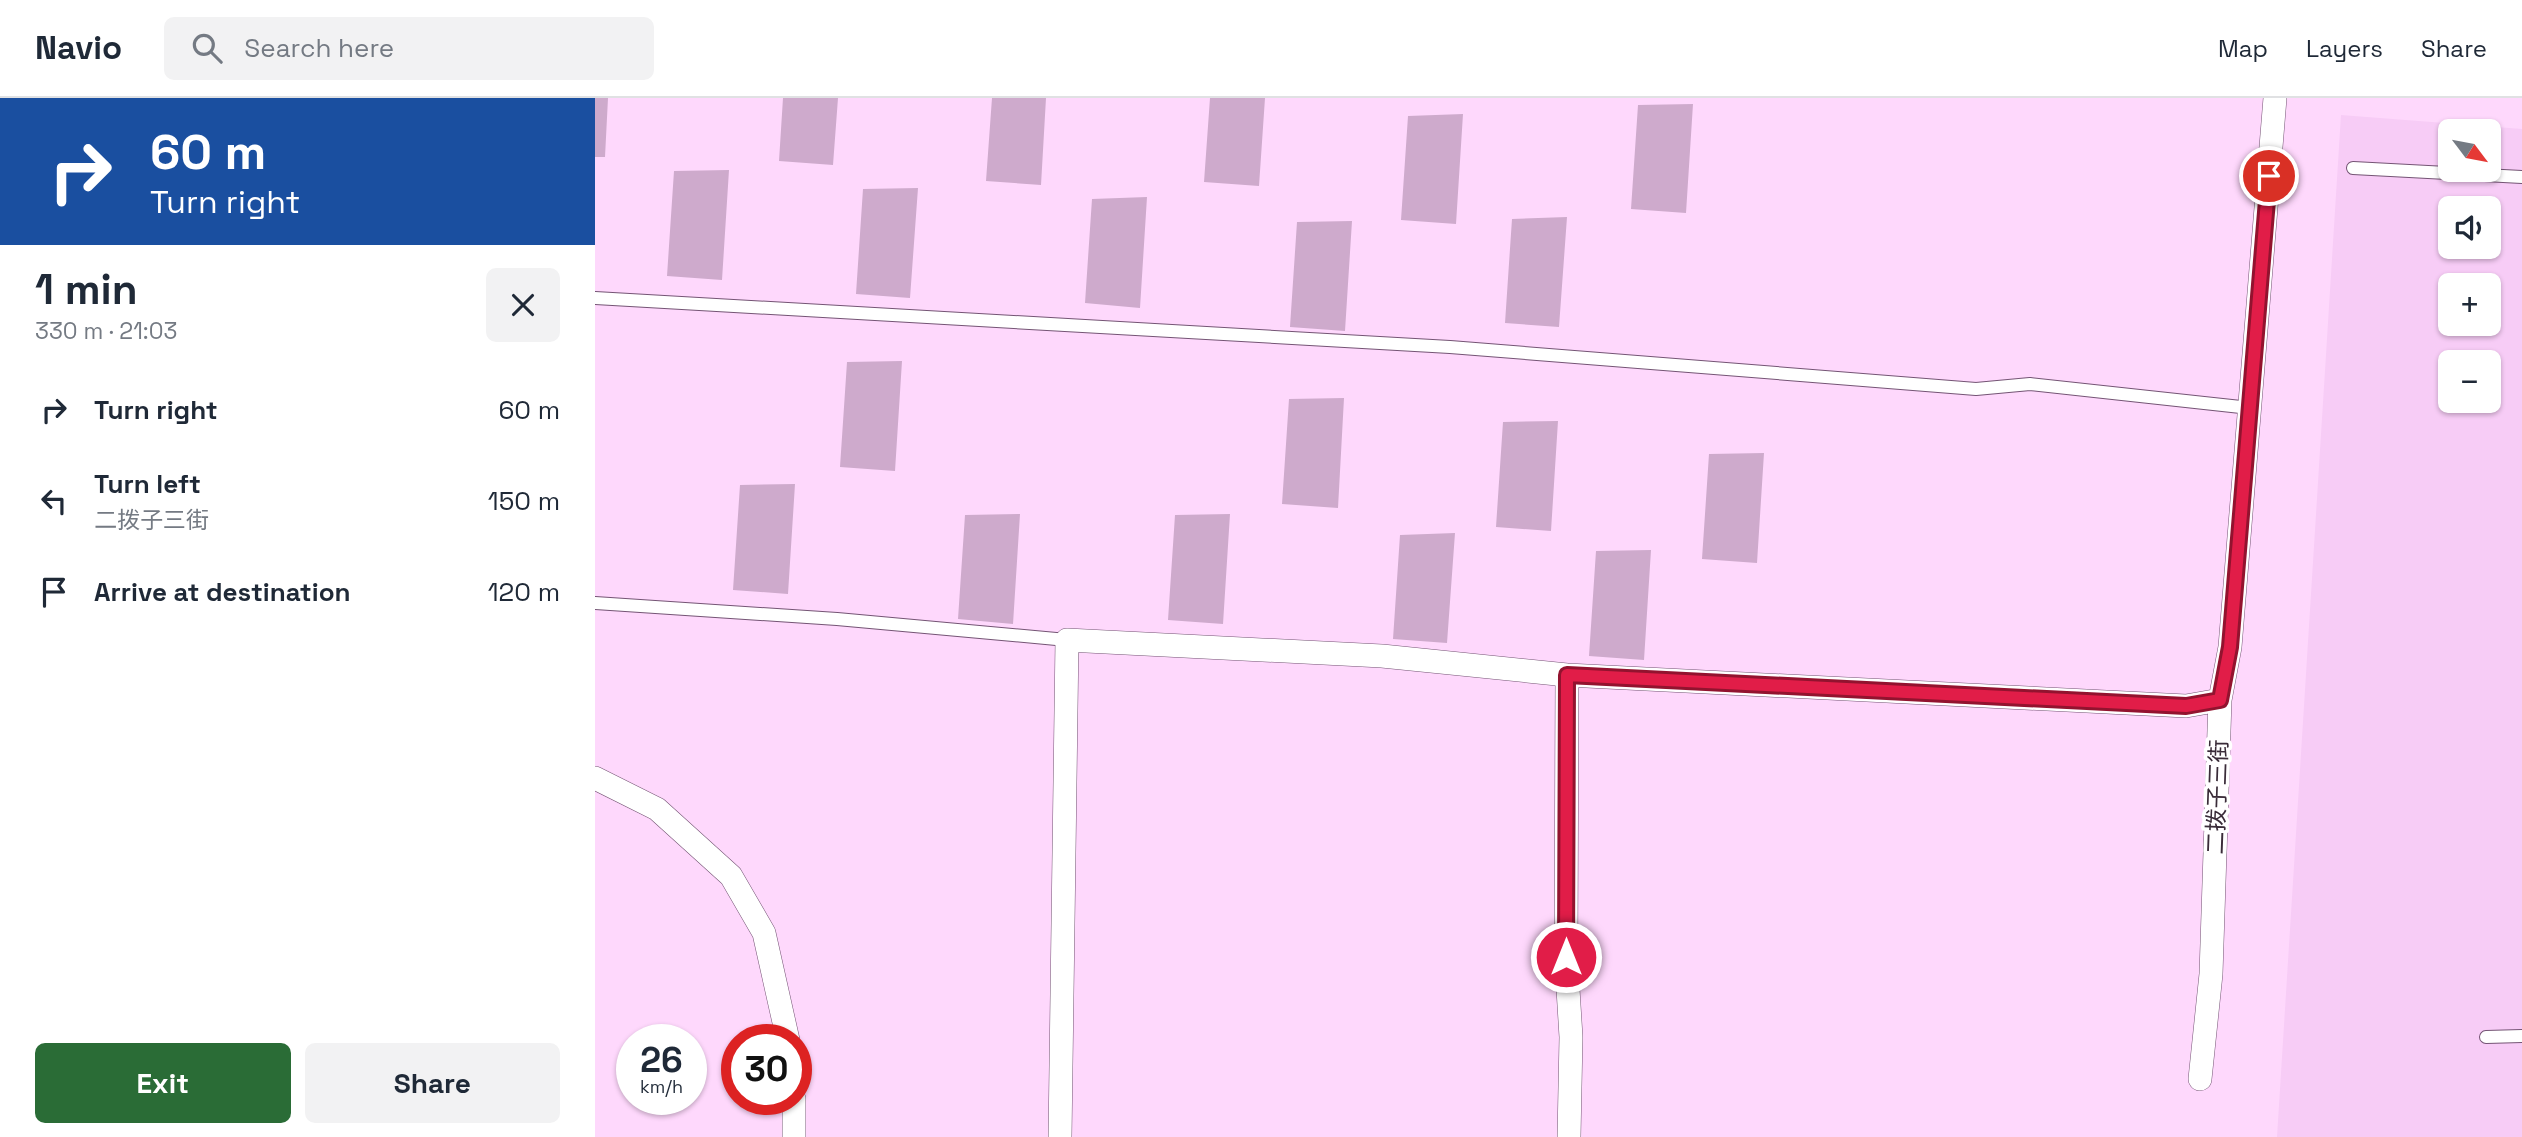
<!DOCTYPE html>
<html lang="en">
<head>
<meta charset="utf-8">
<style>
  body { margin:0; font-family:"Space Grotesk","Noto Sans SC",sans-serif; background:#f2f2f3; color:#1f2937; height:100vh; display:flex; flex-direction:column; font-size:26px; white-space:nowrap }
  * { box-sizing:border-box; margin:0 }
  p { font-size:23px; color:#747a83 }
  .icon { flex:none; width:38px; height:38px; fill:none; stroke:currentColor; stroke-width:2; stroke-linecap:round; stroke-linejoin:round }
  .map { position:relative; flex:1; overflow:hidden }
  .drawer { display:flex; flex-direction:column; background:#fff; width:595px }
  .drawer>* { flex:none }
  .guide { background:#1a4fa0; color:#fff; overflow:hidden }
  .needle { width:46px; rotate:122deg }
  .buttons { position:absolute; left:1843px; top:21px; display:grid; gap:14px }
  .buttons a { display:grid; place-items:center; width:63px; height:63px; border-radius:10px; background:#fff; box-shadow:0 2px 5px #0004; font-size:35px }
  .speed { position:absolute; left:21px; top:926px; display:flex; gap:14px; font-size:35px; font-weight:700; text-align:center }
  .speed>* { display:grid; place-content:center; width:91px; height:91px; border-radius:50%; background:#fff; box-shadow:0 2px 5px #0004; line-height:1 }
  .speed small { font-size:18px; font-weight:400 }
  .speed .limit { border:10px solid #d22; background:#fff; color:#111 }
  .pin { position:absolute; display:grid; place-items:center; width:60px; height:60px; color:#fff; margin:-30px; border:4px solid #fff; border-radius:50%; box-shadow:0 2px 7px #0007 }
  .me { position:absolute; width:77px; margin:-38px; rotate:0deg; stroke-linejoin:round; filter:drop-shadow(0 0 5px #0008) }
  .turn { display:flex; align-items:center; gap:24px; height:147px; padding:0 35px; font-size:32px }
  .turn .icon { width:91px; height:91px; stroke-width:2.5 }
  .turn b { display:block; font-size:49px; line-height:60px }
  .round { display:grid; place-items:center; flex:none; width:74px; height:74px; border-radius:10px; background:#f2f2f3 }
  .headline { display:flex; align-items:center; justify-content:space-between; height:119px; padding:0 35px }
  h1 { font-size:42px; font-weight:600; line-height:52px }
  .cta { display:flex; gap:14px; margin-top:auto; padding:14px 35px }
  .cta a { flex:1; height:80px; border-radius:10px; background:#2a6c36; color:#fff; font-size:28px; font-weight:600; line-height:80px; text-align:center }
  .cta a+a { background:#f2f2f3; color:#1f2937 }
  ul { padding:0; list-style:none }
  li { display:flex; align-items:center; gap:21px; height:91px; padding:0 35px }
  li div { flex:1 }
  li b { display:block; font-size:26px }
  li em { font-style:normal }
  header { display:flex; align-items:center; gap:42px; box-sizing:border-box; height:98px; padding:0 35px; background:#fff; border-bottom:2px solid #e0e1e3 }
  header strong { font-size:33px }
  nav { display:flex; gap:38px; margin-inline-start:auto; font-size:24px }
  .search { width:490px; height:63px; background:#f2f2f3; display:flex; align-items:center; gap:18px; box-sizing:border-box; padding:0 24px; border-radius:10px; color:#747a83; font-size:26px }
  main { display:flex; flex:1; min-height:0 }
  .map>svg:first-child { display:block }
  .built { fill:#f7ccf6; fill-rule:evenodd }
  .building { fill:#ceaacc }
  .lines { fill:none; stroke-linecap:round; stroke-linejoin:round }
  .lane-casing { stroke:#745474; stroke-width:14 }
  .street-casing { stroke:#745474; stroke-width:24 }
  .lane { stroke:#fff; stroke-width:12 }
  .street { stroke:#fff; stroke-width:23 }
  .route-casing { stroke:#92132f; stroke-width:18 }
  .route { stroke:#e11d48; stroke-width:12 }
  .labels { text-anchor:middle; stroke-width:7; stroke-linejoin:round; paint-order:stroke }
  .street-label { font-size:23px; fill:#3a2c39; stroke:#fff }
</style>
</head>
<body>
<header>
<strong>Navio</strong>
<div class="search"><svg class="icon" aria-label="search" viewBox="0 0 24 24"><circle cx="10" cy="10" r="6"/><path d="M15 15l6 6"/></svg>Search here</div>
<nav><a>Map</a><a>Layers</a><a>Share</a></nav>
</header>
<main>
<section class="drawer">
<div class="guide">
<div class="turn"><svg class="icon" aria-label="right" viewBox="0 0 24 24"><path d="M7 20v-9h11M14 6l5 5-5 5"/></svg><div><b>60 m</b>Turn right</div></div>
</div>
<div class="headline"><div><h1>1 min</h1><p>330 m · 21:03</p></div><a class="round"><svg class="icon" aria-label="close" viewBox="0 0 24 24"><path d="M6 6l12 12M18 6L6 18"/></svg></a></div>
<ul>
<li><svg class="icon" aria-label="right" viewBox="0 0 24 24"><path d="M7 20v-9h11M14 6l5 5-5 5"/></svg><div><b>Turn right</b></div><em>60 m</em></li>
<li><svg class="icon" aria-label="left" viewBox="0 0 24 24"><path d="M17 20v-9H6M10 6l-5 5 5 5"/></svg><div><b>Turn left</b><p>二拨子三街</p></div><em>150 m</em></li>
<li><svg class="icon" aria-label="arrive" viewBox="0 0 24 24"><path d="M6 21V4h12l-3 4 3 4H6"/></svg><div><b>Arrive at destination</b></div><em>120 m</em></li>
</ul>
<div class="cta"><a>Exit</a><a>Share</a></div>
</section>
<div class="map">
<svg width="1927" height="1039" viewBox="0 0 1927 1039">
  <rect width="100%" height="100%" fill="#fed8fc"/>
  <path class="built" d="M1746,17L1927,31V1039H1682ZM1855,33H1894V72H1855ZM1855,110H1894V149H1855ZM1855,187H1894V226H1855ZM1855,264H1894V303H1855Z"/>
  <path class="building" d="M0,0H13L10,59H0Z
    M188,0H243L238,67L184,63Z
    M397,0H451L446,87L391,83Z
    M615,0H670L664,88L609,84Z
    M1098,6L1091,115L1036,111L1043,7Z
    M868,16L861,126L806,122L813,18Z
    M134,72L127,182L72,178L79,73Z
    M323,90L315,200L261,196L268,91Z
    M552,99L545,210L490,205L497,101Z
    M972,119L964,229L910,225L917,121Z
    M757,123L750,233L695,229L702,124Z
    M307,263L300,373L245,369L252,264Z
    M749,300L743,410L687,406L694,301Z
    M963,323L956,433L901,429L908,324Z
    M1169,355L1162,465L1107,461L1114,356Z
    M200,386L193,496L138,492L145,387Z
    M425,416L418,526L363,521L370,417Z
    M635,416L628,526L573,522L580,417Z
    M860,435L852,545L798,541L805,437Z
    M1056,452L1049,562L994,558L1001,453Z"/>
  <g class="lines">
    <defs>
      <path id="lane" d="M1758,70L1927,79
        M0,200L855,249L1381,291L1435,286L1655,310
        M0,505L242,521L472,542
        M1891,939L1927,938"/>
      <path id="street" d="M972,577L971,859L976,939L974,1039
        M0,680L62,711L136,778L169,835L193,942
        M1605,981L1616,876L1625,602L1635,549L1680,0
        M199,1039V1001
        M465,1039L472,542L787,558L972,577L1591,608L1625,602"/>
    </defs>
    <use href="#lane" class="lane-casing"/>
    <use href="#street" class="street-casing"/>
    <use href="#lane" class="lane"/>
    <use href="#street" class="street"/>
  </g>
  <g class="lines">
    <defs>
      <path id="route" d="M971,859L972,577L1591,608L1625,602L1635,549L1674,78"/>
    </defs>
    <use href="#route" class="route-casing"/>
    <use href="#route" class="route"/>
  </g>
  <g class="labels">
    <g class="street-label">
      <text transform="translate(1622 699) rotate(-88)" y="8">二拨子三街</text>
    </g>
  </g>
</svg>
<div class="buttons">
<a><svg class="needle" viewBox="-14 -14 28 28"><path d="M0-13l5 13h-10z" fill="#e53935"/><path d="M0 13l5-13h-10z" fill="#747a83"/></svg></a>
<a><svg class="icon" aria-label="sound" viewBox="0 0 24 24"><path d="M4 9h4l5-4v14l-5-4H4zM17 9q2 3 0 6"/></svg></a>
<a>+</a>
<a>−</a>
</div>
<div class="speed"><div>26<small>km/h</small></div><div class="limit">30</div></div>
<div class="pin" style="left:1674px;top:78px;background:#d93025"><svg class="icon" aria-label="arrive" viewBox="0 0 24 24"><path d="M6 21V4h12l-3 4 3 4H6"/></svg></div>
<svg class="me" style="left:971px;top:859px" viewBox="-20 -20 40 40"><circle r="17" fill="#e11d48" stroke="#fff" stroke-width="3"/><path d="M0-11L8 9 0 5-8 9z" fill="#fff"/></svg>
</div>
</main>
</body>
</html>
